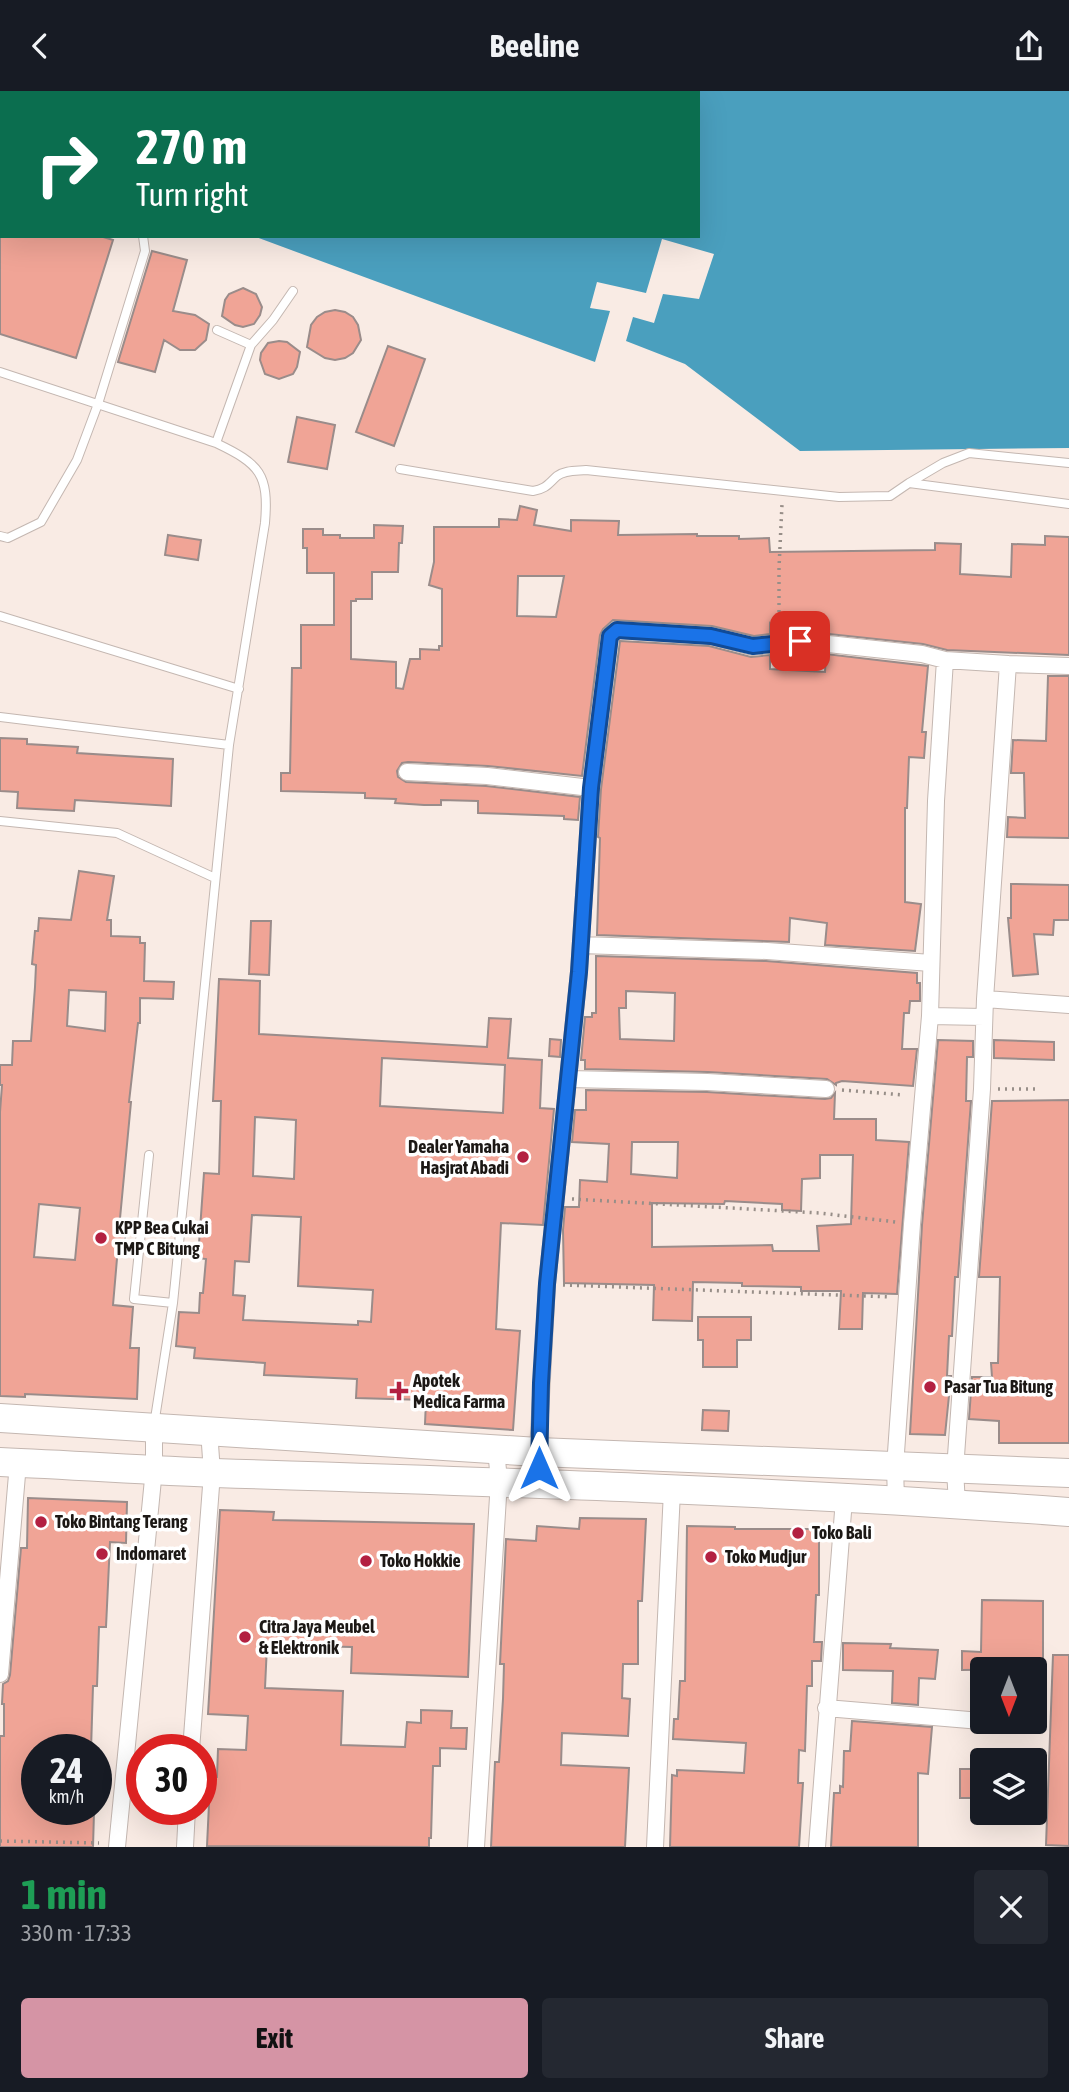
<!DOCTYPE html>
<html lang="en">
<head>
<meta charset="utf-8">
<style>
  body { margin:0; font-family:"Asap Condensed",sans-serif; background:#242831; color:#f1f3f6; height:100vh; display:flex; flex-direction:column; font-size:26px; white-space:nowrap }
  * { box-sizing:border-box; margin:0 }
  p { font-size:23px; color:#9ea1a6 }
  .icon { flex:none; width:38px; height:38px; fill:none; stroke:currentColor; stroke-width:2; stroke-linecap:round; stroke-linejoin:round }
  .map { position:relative; height:1756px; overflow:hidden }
  .side { display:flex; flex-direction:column; background:#171b24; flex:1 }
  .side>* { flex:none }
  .guide { position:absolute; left:0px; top:0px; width:700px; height:147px; box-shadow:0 7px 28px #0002; background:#0b6e4f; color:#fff; overflow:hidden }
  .needle { width:46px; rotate:180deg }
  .fabs { position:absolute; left:970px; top:1566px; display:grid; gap:14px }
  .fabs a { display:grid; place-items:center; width:77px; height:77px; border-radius:7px; background:#171b24; box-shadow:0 7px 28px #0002; font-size:35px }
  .speed { position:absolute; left:21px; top:1643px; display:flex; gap:14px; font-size:35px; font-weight:700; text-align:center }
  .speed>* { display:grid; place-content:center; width:91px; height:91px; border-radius:50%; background:#171b24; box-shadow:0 7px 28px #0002; line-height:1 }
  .speed small { font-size:18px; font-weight:400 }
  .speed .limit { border:10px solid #d22; background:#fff; color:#111 }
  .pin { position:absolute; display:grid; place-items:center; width:60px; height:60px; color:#fff; margin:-30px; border-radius:14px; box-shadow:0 4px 10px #0006 }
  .me { position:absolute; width:77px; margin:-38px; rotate:0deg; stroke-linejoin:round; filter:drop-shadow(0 0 5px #0008) }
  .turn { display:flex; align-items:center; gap:24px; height:147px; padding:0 21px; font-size:32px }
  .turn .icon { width:91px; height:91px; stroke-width:2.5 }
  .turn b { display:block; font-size:49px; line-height:60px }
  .round { display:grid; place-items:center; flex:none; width:74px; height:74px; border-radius:7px; background:#242831 }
  .summary { display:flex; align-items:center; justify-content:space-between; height:119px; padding:0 21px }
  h1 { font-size:42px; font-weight:700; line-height:52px; color:#1e9e55 }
  .cta { display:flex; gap:14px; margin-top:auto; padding:14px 21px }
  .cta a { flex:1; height:80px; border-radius:7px; background:#d594a5; color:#111; font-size:28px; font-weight:700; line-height:80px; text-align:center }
  .cta a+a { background:#242831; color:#f1f3f6 }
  header { display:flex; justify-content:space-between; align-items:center; height:91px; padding:0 21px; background:#171b24; font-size:32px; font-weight:700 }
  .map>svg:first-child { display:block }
  .water { fill:#4a9fbe }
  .building { fill:#f0a496; stroke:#9a8c8a; stroke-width:2; fill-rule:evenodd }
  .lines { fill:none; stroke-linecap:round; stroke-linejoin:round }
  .service-casing { stroke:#c4b7b1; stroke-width:10 }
  .minor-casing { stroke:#c4b7b1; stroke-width:18 }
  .trunk-casing { stroke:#c4b7b1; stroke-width:30 }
  .path { stroke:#978e88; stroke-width:3.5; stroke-dasharray:2 5; stroke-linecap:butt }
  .service { stroke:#fff; stroke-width:8 }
  .minor { stroke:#fff; stroke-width:16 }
  .trunk { stroke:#fff; stroke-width:28 }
  .route-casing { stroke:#114b97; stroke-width:18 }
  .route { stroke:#1a73e8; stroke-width:12 }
  .poi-dot { fill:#b32041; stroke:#fff; stroke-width:2.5 }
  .labels { text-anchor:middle; stroke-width:7; stroke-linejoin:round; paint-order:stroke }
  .poi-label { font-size:18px; font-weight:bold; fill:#1c1815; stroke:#fff; text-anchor:start }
</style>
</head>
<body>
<header><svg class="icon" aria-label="back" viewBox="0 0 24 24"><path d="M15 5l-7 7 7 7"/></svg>Beeline<svg class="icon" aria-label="share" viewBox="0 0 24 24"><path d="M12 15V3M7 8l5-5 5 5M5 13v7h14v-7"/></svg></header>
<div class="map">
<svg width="1069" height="1756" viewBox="0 0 1069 1756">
  <rect width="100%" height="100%" fill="#f9ebe4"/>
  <path class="water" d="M46,0H1069V357L800,360L685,273L626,250L633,226L654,232L663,203L699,208L714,163L662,148L646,202L597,191L590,217L610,220L595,271L253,145H698V2Z"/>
  <path class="building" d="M0,145H100L113,149L76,267L0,243Z
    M152,160L187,169L173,220L195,224L209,233L206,249L195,259H180L164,249L155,281L118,271Z
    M243,197L256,203L262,216L260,224L254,233L243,236L235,234L222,225L225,209L229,203Z
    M335,219L345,221L353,226L358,234L361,249L353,262L345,267L335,269L325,267L307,256L311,234L317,226L325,221Z
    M279,250L287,251L300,261L297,276L293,283L279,288L265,283L260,269L261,262L268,252Z
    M388,255L425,268L394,355L356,341Z
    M297,326L335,334L327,378L288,371Z
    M520,415L537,419L534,434L571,440V429L619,430L618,444L697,443V445H739V448L769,447L770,461L935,459V452L961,453L960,483L1011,486L1012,453L1045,454V445L1069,446V564L947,559L923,553L801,540L785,541L770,532V543L754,545L712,535L613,529L603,538L600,544L582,685L488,675L408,671L402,672L397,680L398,686L406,691L486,695L580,706L578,729L564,728V725L478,722V710L441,709V714H424L395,712L396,708L365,707V702L281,700V682H290L292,577H301V534H334V482H307V457H303V438H323V444H340V447H374V434L403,435L402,452H399L398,481H372V508H356V510H351V568L396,571V597L403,598L410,568H420V558L439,559V555H442V498L429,494L434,471V436H499V428L517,429ZM518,485H564L556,526L517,525Z
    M168,444L201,449L198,469L165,464Z
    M620,550L709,555L751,566L770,564V578L825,581L826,563L928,575L922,641H926L924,667L909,666L907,717H905V811L921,813L915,860L825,854L827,832L790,827L789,851L597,844L600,747L598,746L601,698Z
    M1048,585H1069V747L1007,746L1008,726L1025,727L1024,682H1011L1013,649L1046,650Z
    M0,647L27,648V653L78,656L77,662L173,668L171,715L75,709L74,720L17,717L18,701L0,700Z
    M79,780L114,785L107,829H111V845L140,846V852H145L144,890L174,891L173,908L140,907V932H138L129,1011H131L119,1138H126L124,1156H118L113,1214L133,1216L130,1257H139L137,1308L25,1303V1306L0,1305V1021L2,994H0V974H12L13,950H31L35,896L36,874L32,873L35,840H38L39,827L71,829ZM69,899L106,901L105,940L67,935ZM39,1113L80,1117L75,1169L34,1166Z
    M1011,793L1069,794V829H1054L1053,844L1034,843L1038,883L1013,885L1008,827H1011Z
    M251,830H271L269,884L249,883Z
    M596,865L766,870L917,882V892H920V910H910L909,922H904L902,958H917L913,995L842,990L836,992V994L827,988L708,981L585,978V969H581L585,926H592V922H596ZM626,900L675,902L674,950L620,948L619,917H626Z
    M219,888L260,890L259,943L487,956L489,927L511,928L508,967L542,969L540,1017L554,1018L543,1134L501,1132L496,1238L520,1240L513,1339L425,1333L426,1309L356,1307L357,1288L264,1284L265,1272L194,1267L195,1257L176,1255L179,1221L199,1222L200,1202H203L206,1168L198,1167L204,1082L219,1083L221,1010H213ZM382,967L505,974L503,1022L380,1015ZM255,1026L296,1029L294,1088L253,1085ZM252,1124L301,1126L298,1195L373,1199L371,1231L358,1230V1234L243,1229L245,1205L233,1204L235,1170L249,1171Z
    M550,948L561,949L560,966L549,965Z
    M938,949L973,950V966H967L966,1010H971L958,1186H955L952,1245H949L947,1285H951L945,1344L910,1343L922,1134Z
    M994,949L1054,951V969L994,967Z
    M586,999L707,1001L825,1008L831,1007L835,1002L834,1028H876V1049L909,1051L897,1203L863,1202L862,1238H839L841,1200H801V1196L742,1195V1192L693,1191L692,1230L653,1229L654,1194L564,1192L563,1139L565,1116H579L580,1089L607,1091L609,1053L572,1051L575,1019H586ZM632,1051H678L677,1087L631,1083ZM820,1064H853L851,1133L817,1135L819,1160H773L772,1154L652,1156V1112L724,1113L725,1110L782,1113V1119L801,1120L802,1088L820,1087Z
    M1069,1009V1352H999V1330L969,1328L972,1286H992L991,1272H998L1000,1186H979L992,1010Z
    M698,1226H751V1249H737V1276H703V1249H698Z
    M703,1319L729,1320L728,1340L702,1339Z
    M28,1407L127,1411L126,1452L110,1451L106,1536H99L97,1595H93L91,1659H37V1718L94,1721L93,1756H0V1645H4V1613H2L3,1593L8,1590L10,1584L21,1457H27Z
    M220,1419L274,1421L273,1429L474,1433L468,1586L351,1582L352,1556L267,1554L265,1597L343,1600L341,1654L405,1656L407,1631L421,1632V1619L452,1620L451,1637H467L466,1658L440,1657V1675H433L431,1747H429V1756L207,1755L209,1713H202L203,1685L217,1686L218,1658L246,1659L248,1625L208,1623Z
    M580,1427L646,1428L642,1510H638V1573H623L622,1607L630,1608L628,1645L562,1642L561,1674L629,1677L625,1756H491L495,1671H499L503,1608L504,1573H500L506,1448L536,1450L537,1435L579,1438Z
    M687,1435L735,1436V1438H819V1504H816L814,1551H822L821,1570H812V1595H807L805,1660L799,1659L798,1692H803L799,1756H670L672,1684L677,1685V1679L744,1682L746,1652L673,1648L674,1628H678L680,1590H685Z
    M982,1509L1043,1510V1578L962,1579V1560L981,1561Z
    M843,1552L891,1553L890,1557L938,1559L935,1588L919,1587L918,1614L892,1612L893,1580L843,1579Z
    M1053,1564H1069V1755L1046,1754Z
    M852,1630L932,1636L928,1683L918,1682V1756H831L834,1702H840V1695L843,1696L844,1660H850Z
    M960,1678H982V1707H960Z"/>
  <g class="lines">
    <defs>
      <path id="service" d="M0,90H2
        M251,254L273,229L293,200
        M0,281L216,352C260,373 269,383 265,432L229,654L173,1212L154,1334
        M216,352L251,254L217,239
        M400,378L533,400C546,398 548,393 557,385C565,379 576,380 586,379L839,406L890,405L909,392L1069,413
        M909,392L943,372L969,362L1069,372
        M0,445L8,447L41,431L77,369L98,313L145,160L143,145
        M0,525L239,598
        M0,626L229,654
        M0,730L117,742L215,787
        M149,1064L134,1208L173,1212"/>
      <path id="minor" d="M1008,573L1069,575
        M407,681L487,685L591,697
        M581,854L767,860L931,872
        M985,908L1069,914
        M930,925L984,926
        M568,988L707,991L826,998
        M540,1392L538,1361L547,1193L579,881L591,697L610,545L616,539L711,545L753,556L800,550L922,563L945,569L1008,573L985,908L982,998L955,1379L957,1413
        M896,1409L895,1376L912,1133L930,925L936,710L945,569
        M0,1583L18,1372
        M826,1617L981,1630
        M191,1659L212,1382L209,1339
        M117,1756L154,1378V1337
        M185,1756L187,1718
        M476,1756L499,1390L496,1358
        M655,1756L672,1400
        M817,1756L844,1408"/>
      <path id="trunk" d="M0,1327L538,1361L1069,1382
        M0,1371C72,1374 143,1379 215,1382C500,1391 785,1400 1069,1421"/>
    </defs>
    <use href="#service" class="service-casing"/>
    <use href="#minor" class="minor-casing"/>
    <use href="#trunk" class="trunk-casing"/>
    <path class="path" d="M779,535V477L782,413
      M998,998H1036
      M842,999L904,1004
      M572,1108L819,1122L896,1131
      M563,1194L891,1206
      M0,1750L99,1752"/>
    <use href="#service" class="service"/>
    <use href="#minor" class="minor"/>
    <use href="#trunk" class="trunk"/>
  </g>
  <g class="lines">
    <defs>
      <path id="route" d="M539,1377L541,1292L547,1193L579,881L591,697L610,545L617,539L711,545L753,555L800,550"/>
    </defs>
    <use href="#route" class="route-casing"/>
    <use href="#route" class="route"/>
  </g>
  <g class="poi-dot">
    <circle cx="523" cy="1066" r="7"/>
    <circle cx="101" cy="1147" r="7"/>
    <circle cx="930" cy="1296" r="7"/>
    <path d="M395.5 1289.5h7v7h7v7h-7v7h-7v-7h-7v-7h7z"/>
    <circle cx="41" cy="1431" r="7"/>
    <circle cx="798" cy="1442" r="7"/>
    <circle cx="102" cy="1463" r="7"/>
    <circle cx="711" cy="1466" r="7"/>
    <circle cx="366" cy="1470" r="7"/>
    <circle cx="245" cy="1546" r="7"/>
  </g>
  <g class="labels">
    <g class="poi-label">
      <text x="509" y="1062" text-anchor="end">Dealer Yamaha<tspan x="509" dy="21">Hasjrat Abadi</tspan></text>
      <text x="115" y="1143">KPP Bea Cukai<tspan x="115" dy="21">TMP C Bitung</tspan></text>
      <text x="413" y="1296">Apotek<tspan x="413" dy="21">Medica Farma</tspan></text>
      <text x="944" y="1302">Pasar Tua Bitung</text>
      <text x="55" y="1437">Toko Bintang Terang</text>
      <text x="812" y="1448">Toko Bali</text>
      <text x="116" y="1469">Indomaret</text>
      <text x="725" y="1472">Toko Mudjur</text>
      <text x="380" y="1476">Toko Hokkie</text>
      <text x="259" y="1542">Citra Jaya Meubel<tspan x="259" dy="21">&amp; Elektronik</tspan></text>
    </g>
  </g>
</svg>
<div class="fabs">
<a><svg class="needle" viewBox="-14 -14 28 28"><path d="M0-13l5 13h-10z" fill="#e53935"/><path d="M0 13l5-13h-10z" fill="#9ea1a6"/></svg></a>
<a><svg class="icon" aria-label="layers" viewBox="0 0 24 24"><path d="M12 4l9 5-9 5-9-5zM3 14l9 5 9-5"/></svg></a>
</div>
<div class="speed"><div>24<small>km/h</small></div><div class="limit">30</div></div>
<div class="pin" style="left:800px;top:550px;background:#d93025"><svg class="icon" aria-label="arrive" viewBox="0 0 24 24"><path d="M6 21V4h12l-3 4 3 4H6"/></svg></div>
<svg class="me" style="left:539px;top:1377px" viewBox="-20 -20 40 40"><path d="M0-17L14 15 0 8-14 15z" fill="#1a73e8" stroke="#fff" stroke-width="4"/></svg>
<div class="guide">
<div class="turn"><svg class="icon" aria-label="right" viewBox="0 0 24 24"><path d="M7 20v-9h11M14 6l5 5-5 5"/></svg><div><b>270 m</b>Turn right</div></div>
</div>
</div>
<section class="side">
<div class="summary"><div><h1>1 min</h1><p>330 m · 17:33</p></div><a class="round"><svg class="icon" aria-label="close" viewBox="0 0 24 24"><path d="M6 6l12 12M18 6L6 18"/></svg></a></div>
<div class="cta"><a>Exit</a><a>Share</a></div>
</section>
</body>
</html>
